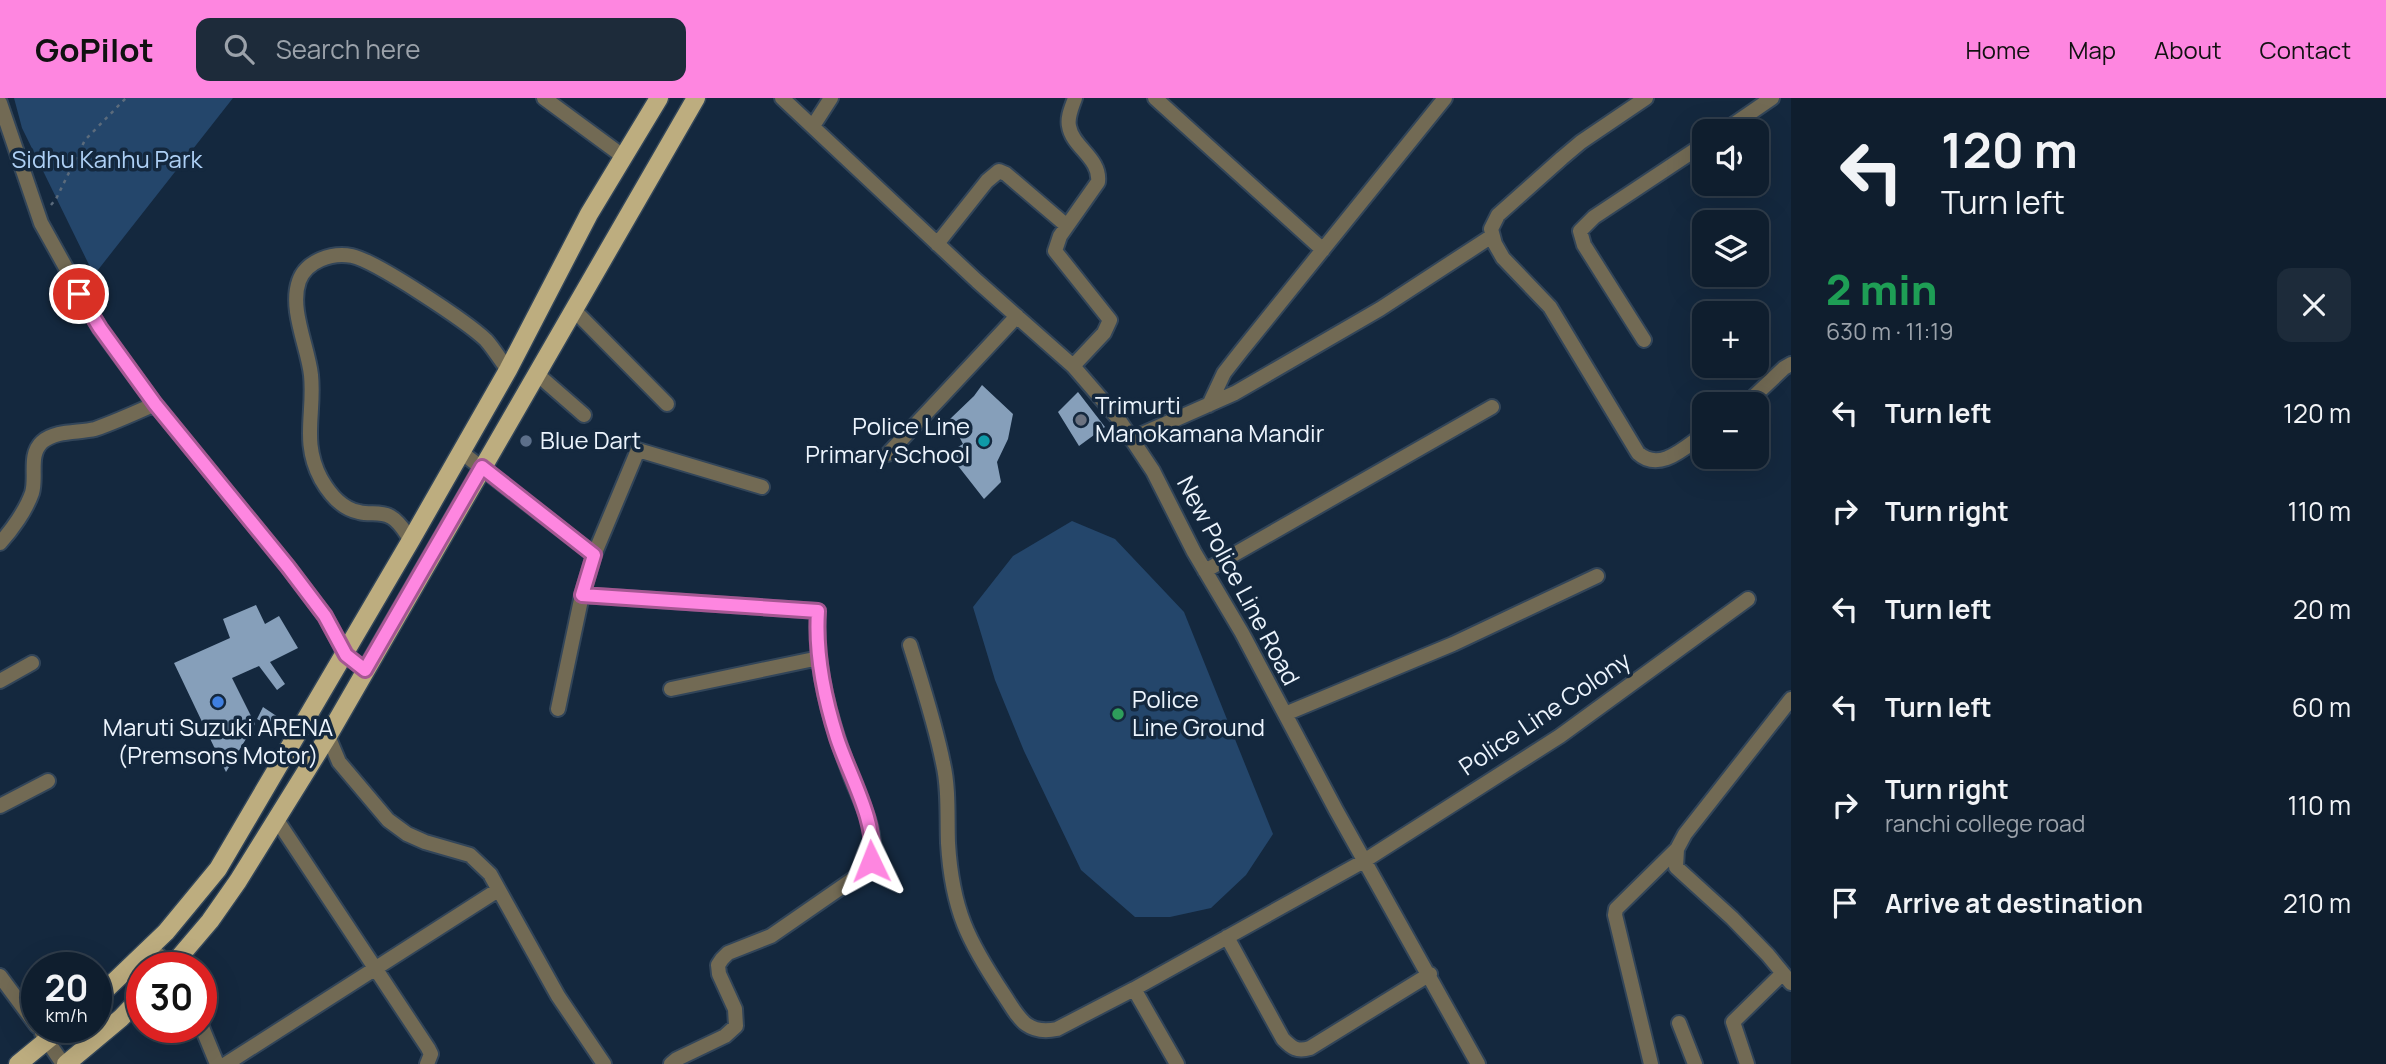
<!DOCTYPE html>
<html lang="en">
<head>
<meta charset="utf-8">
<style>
  body { margin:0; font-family:Manrope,sans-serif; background:#1d2b3a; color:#f1f3f6; height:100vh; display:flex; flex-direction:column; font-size:26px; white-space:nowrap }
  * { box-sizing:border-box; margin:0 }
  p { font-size:23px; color:#9ba2aa }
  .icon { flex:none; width:38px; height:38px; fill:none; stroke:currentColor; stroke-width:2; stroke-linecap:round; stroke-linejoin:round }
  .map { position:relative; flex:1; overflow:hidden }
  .drawer { display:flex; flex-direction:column; background:#0f1e2e; width:595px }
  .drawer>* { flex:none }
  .guide { background:#0f1e2e; color:#f1f3f6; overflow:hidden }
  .controls { position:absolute; left:1692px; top:21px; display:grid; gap:14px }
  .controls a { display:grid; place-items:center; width:77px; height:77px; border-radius:14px; background:#0f1e2e; box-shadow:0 7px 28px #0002,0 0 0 2px #2f3c4a; font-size:35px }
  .speed { position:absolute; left:21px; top:854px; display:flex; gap:14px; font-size:35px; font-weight:700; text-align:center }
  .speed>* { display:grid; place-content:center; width:91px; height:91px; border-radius:50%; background:#0f1e2e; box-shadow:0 7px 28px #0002,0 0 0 2px #2f3c4a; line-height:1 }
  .speed small { font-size:18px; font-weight:400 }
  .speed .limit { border:10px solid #d22; background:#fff; color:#111 }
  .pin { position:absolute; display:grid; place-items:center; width:60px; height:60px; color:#fff; margin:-30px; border:4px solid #fff; border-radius:50%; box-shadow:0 2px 7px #0007 }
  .me { position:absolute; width:77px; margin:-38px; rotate:358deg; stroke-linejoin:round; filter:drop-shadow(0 0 5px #0008) }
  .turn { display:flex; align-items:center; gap:24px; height:147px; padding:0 35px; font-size:32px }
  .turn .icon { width:91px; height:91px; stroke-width:2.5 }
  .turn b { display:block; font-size:49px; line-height:60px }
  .round { display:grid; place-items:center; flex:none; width:74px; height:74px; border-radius:14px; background:#1d2b3a }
  .summary { display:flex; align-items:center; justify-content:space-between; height:119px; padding:0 35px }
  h1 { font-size:42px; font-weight:800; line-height:52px; color:#1e9e55 }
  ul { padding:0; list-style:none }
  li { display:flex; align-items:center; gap:21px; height:98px; padding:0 35px }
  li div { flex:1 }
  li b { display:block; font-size:26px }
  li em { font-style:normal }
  header { display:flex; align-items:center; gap:42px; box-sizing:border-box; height:98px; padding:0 35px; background:#fe86e0; color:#111 }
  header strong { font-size:33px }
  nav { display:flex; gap:38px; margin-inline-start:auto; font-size:24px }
  .search { width:490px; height:63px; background:#1d2b3a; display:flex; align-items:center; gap:18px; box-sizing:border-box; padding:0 24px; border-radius:14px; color:#9ba2aa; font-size:26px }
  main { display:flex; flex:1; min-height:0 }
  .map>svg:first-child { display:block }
  .green { fill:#24466b }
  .building { fill:#869fba }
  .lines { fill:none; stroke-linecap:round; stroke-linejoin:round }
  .minor-casing { stroke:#324559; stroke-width:18 }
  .major-casing { stroke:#324559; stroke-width:21 }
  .path { stroke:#5b6b7c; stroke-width:2.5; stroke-dasharray:3.5 5; stroke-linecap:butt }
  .minor { stroke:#726a54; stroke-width:14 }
  .major { stroke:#bdad7f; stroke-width:18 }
  .route-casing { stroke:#a55792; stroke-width:18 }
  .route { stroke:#fe86e0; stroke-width:12 }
  .worship-dot { fill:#6b7280; stroke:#14283e; stroke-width:2.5 }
  .service-dot { fill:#5c6f8a; stroke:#14283e; stroke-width:2.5 }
  .culture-dot { fill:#0f9aa8; stroke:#14283e; stroke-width:2.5 }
  .shop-dot { fill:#3f7fe0; stroke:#14283e; stroke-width:2.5 }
  .leisure-dot { fill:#2e9e5b; stroke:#14283e; stroke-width:2.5 }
  .labels { text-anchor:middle; stroke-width:7; stroke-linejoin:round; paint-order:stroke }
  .park-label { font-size:24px; fill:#aed0f5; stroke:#14283e }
  .poi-label { font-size:24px; fill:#ecf4fd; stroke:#14283e; text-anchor:start }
  .street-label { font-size:24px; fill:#ecf4fd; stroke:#14283e }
</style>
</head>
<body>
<header>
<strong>GoPilot</strong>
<div class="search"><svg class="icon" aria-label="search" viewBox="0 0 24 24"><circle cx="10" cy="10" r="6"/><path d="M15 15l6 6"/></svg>Search here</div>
<nav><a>Home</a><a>Map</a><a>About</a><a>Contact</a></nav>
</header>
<main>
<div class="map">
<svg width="1791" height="966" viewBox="0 0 1791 966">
  <rect width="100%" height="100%" fill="#14283e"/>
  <path class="green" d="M14,0H233L94,177L22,30Z
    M1072,423L1115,441L1184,514L1273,736L1246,777L1211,810L1170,819H1135L1081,772L1024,653L995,582L973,509L1013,458Z"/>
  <path class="building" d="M982,287L1013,316L1008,341L997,364L1001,384L984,401L948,355L963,346L950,321L974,298Z
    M1078,294L1105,329L1079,348L1058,314Z
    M256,507L265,526L279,518L298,550L270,564L285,586L277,592L259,568L232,580L255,626L226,674L174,565L230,540L223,521Z
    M263,609L284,623L277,632L257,621Z"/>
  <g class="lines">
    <defs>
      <path id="minor" d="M544,0L624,59
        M782,0L977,183L1073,268L1117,319L1153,373L1194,454L1242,535L1336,712L1478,966
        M1155,0L1323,152
        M1646,0L1581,44L1562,60L1498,117L1491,131L1495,146L1503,160L1550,209L1638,355C1660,375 1685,349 1704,336
        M0,5L41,125L100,231L155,306L288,469L325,518L346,557L365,572
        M813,28L831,0
        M1724,33L1772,0
        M937,146L987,83L999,73L1006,76L1067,128
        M573,211L667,306
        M1644,242L1584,147L1580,133L1594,119L1704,46
        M1073,268L1104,235L1110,222L1055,153L1060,138L1098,84C1101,60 1072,49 1069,28C1067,19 1072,9 1075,0
        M537,276L584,317
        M1746,306L1784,270L1791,266
        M1209,307L1224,275L1242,252L1445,0
        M1131,341L1235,295L1380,211L1492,138
        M461,354L594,457
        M888,356L1017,218
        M411,442C405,434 400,424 391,419C381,413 370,417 359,414C342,411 329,395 321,381C301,344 315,315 311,277C308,249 289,211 299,183C306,163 332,154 352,158C376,163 467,224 486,242C494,251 501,263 508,272
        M0,445C12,432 26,412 32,395C37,379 28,357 42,344C56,332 78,335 95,331C115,324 135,315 155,306
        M1205,473L1492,309
        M582,497L818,513C814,568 830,622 849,673C857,696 874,725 873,750C873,760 868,767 862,775L771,838L728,855L722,861L718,867L719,876L735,911L736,928L725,938L677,961L671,966
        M910,547C922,586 935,625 943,665C949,691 947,718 948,745C952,812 968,843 1004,897C1019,920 1026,937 1057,931L1134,891L1364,763L1560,638L1748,501
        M0,583L32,565
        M671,591L819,560
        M1791,601L1685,736L1677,751L1676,769L1732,820L1768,857L1791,885
        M558,611L582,497L594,457L638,352L762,389
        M1285,616L1453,546L1597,478
        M328,638L339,664L388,722L407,736L425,744L470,757L490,776L558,898L604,966
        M0,708L48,683
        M277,722L428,950L431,956L427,966
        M1227,839L1283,941C1292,950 1297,954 1310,950L1430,876
        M151,849L170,870
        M0,878L37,928
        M1134,891L1177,966
        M1679,925L1695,966
        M201,927L217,966
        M42,935L63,966
        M226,966L498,792
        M1651,966L1615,817L1616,811L1677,751
        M1747,966L1733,924L1782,876"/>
      <path id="major" d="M170,870L210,823L238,783L328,638L696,0
        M96,901L166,834L218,771L411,442L508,272L589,116L659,0
        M18,966L63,929
        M66,966L121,920L142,898"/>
    </defs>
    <use href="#minor" class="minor-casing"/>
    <use href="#major" class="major-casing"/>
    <path class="path" d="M51,107L56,101L85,42L126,0"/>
    <use href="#minor" class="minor"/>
    <use href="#major" class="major"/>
  </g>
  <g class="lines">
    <defs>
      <path id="route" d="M79,196L100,230L155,306L288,469L325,518L346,557L365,572L482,369L594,457L582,497L818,513C815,557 824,599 837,640C849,677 878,725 871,763"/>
    </defs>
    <use href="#route" class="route-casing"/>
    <use href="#route" class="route"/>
  </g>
  <circle class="worship-dot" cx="1081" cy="322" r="7"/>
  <circle class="service-dot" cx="526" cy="343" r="7"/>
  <circle class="culture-dot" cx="984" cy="343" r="7"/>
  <circle class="shop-dot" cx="218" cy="604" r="7"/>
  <circle class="leisure-dot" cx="1118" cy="616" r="7"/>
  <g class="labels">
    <g class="park-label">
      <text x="107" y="70">Sidhu Kanhu Park</text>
    </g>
    <g class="poi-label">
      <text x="1095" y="316">Trimurti<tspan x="1095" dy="28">Manokamana Mandir</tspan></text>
      <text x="970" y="337" text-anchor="end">Police Line<tspan x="970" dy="28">Primary School</tspan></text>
      <text x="540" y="351">Blue Dart</text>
      <text x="1132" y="610">Police<tspan x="1132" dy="28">Line Ground</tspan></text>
      <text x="218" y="638" text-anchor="middle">Maruti Suzuki ARENA<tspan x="218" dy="28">(Premsons Motor)</tspan></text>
    </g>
    <g class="street-label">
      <text transform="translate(1238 483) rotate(62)" y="8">New Police Line Road</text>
      <text transform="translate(1545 616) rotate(-34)" y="8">Police Line Colony</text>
    </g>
  </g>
</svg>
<div class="controls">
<a><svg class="icon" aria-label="sound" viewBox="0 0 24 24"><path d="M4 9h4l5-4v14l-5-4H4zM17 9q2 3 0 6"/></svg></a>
<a><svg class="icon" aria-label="layers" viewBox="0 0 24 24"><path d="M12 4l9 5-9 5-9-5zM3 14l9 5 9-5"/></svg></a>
<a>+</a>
<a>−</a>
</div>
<div class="speed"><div>20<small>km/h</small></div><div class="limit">30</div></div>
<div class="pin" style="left:79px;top:196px;background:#d93025"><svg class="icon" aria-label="arrive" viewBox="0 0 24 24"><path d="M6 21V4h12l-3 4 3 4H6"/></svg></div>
<svg class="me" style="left:871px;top:763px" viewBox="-20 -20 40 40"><path d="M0-17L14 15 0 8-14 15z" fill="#fe86e0" stroke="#fff" stroke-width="4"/></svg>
</div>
<section class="drawer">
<div class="guide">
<div class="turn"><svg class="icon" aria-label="left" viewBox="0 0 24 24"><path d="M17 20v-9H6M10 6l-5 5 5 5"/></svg><div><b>120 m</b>Turn left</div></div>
</div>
<div class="summary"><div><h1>2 min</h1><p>630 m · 11:19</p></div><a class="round"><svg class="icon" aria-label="close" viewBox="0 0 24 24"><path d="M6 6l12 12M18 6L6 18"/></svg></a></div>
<ul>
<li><svg class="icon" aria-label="left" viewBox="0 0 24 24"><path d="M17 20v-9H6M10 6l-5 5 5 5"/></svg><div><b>Turn left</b></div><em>120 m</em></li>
<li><svg class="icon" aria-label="right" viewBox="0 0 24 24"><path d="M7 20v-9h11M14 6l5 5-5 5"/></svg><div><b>Turn right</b></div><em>110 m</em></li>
<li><svg class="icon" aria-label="left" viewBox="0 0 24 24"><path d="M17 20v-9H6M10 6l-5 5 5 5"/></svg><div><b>Turn left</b></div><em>20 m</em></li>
<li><svg class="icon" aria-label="left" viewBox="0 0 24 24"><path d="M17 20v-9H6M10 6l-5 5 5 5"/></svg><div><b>Turn left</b></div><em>60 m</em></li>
<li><svg class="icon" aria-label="right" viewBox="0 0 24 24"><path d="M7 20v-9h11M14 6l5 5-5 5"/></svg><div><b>Turn right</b><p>ranchi college road</p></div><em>110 m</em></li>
<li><svg class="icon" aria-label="arrive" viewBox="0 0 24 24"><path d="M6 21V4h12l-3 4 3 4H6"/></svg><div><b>Arrive at destination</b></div><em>210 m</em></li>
</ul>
</section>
</main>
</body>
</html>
